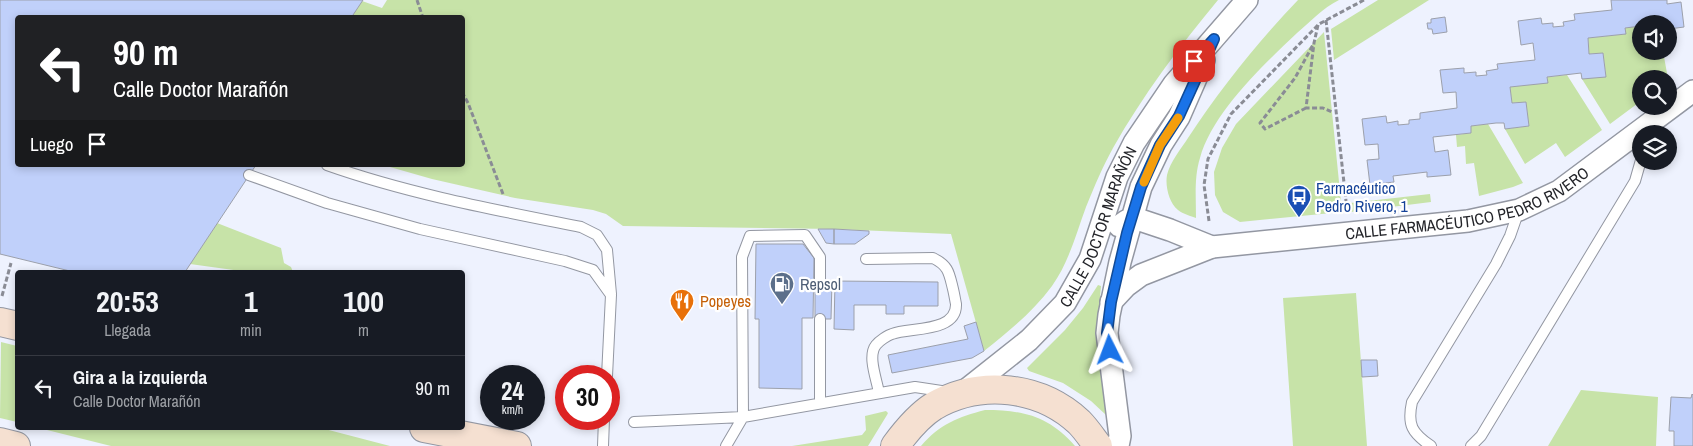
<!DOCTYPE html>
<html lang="es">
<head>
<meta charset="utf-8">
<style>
  body { margin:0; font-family:"Archivo Narrow",sans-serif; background:#20242c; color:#f1f3f6; height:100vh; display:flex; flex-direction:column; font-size:19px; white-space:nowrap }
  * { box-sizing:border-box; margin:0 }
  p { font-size:16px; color:#9ea1a6 }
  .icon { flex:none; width:28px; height:28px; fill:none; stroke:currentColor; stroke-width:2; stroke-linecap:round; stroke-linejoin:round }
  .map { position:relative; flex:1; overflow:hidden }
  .details { position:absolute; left:15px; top:270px; width:450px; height:160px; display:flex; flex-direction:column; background:#171b24; border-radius:5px; box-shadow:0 2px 8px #0003 }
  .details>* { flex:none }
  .hud { position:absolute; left:15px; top:15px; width:450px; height:152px; border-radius:5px; box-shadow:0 2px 8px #0003; background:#202124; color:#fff; overflow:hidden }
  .tools { position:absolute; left:1632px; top:15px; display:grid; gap:10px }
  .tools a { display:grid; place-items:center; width:45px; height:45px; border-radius:50%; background:#171b24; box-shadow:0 2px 8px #0003; font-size:25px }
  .speed { position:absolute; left:480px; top:365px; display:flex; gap:10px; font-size:25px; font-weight:700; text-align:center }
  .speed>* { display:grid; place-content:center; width:65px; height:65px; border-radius:50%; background:#171b24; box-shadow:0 2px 8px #0003; line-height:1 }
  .speed small { font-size:12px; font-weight:400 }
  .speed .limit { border:8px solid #d22; background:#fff; color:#111 }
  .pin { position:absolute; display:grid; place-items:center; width:42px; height:42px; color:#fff; margin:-21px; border-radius:10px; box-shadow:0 2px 8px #0006 }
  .me { position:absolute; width:55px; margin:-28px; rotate:357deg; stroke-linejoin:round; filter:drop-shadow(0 0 4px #0008) }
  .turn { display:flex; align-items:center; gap:18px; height:105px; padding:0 15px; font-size:22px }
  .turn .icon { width:65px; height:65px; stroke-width:2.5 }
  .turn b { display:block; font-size:35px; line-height:42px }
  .then { display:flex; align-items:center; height:48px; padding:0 15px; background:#0003; gap:10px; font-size:19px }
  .eta { display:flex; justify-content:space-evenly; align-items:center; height:85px; text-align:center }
  .eta b { font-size:30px; font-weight:700; line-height:35px }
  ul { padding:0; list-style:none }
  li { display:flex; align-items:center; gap:15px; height:65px; padding:0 15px; border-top:1px solid #363941 }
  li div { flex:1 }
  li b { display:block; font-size:19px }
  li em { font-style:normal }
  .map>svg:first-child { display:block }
  .green { fill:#c7e3a8 }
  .building { fill:#c0d0fa; stroke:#9ca0ab }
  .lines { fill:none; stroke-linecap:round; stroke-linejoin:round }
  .lane-casing { stroke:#9397a2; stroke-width:12 }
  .street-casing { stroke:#9397a2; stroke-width:24 }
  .secondary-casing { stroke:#9397a2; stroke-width:30 }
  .path { stroke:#8a8c95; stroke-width:3; stroke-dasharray:5 2.5; stroke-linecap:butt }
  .lane { stroke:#fff; stroke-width:10 }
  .street { stroke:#fff; stroke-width:21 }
  .secondary { stroke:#f5e0d1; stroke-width:28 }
  .route-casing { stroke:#114b97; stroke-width:12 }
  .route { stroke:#1a73e8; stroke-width:9 }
  .slow { stroke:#f59e0b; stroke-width:9 }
  .labels { text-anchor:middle; stroke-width:4.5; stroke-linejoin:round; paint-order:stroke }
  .transit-label { font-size:16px; fill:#164399; stroke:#fff; text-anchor:start }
  .street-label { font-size:16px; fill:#232429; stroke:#fff }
  .service-label { font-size:16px; fill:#4e5e75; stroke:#fff; text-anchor:start }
  .food-label { font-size:16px; fill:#c56008; stroke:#fff; text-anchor:start }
</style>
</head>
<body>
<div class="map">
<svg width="1693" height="446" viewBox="0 0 1693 446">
  <rect width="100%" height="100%" fill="#eef2fe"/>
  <path class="green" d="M387,0H1218C1179,47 1143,95 1113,148C1103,166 1094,187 1086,207C1076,234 1069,262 1052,286C1033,312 1008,332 984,351L951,234L834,229L623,226L606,214L593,210L515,198L432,179L383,165H462V18H351L362,1L382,8Z
    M1298,0H1339C1323,8 1311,21 1297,33C1264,64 1212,113 1200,158C1194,177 1196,198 1196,218C1191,216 1183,214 1178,210C1169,203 1165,186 1167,175C1170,162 1181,149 1188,138C1220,89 1258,42 1298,0Z
    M1378,0H1429L1334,60L1331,29Z
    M1641,26V51H1663L1668,79H1641V101L1610,124L1582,79L1606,76L1603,53L1589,54L1588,38L1625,34V28Z
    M1324,32L1342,212L1240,222L1223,212L1215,195L1214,172L1222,148L1236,124Z
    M1567,75L1602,130L1565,157L1556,143L1525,164L1505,129L1529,126L1526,102L1512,103L1510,87L1548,82L1547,77Z
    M1488,124L1523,183L1513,187L1479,196L1474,163L1466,164L1465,146L1457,147L1456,135L1471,133V126Z
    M1430,194L1431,202L1351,212L1350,203Z
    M217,223L281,248L284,263L291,267L293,272H248L190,264Z
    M1098,285L1101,286L1098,320L1106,415L1091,401L1063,383L1029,371L1027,368L1065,330L1083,308Z
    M1356,293L1367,446H1293L1283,298Z
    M1,342L17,346V422L0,418Z
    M1581,390L1658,397L1656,446H1548Z
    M985,410C1023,410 1049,416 1075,446H921C940,424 958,417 985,410Z
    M886,411L888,413L887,415L868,446H792L862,435L866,430L865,416Z
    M39,428H321L390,446H111Z"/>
  <path class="building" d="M0,0H363L351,18H18V165H256L185,272H74L0,254Z
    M1611,0H1667V4L1681,2L1684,27L1669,29V24H1641V26L1625,28L1626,34L1588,38L1589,54L1603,53L1606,77L1582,79L1581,73L1547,77L1548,83L1510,87L1512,103L1526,102L1529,126L1505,129L1504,123H1496L1471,126V133L1433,137L1435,152L1448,150L1451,175L1427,177V172L1393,176L1394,182L1370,185L1367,160L1379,159L1378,144L1365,145L1362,119L1386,116L1387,123L1398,121V125L1409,124V120L1420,119V113L1457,108L1456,92L1443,93L1440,70L1464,68V73L1476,72V76L1487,75L1486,71L1498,69L1497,64L1535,60L1533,43L1521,45L1518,21L1541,18L1542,24L1553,23V27L1564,26L1563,22L1575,20L1574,14L1612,10Z
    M1445,17L1447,32L1433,34L1432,29H1428L1427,23H1431V19Z
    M818,229H834V244L826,243Z
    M834,229L869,231V234L855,244H834Z
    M756,244H803L814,258L813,318H802V389L759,388V319H755Z
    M815,281H832L831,319H815Z
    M835,281L938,282V306H904V314H886V305H854V330L834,329Z
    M976,322L984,351L972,358L892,373L888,355L968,339L964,326Z
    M1361,360H1377L1378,376L1362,377Z
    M1692,394L1693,395V446H1674V431H1669L1671,397L1691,398Z"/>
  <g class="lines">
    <defs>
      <path id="lane" d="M327,165C409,194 496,210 581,227L597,235L607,250L611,294
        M249,175L327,203L420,229L565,261L593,270L611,295L607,376
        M866,259L933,258C949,266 949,273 953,289C954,293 955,299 956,304C957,333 910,327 892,334C888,335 879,341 876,345C867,356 877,380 879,393
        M820,319V403
        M634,422L743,417L742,257L750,236L805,235L820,257V281
        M603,446L604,419
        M726,446L743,417L915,387L948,392
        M1431,446C1412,433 1407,425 1412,402L1496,264L1510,236L1519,210
        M1471,446L1481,436L1635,181L1641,160"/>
      <g id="street">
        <path d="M1119,226L1126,221L1140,220L1170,230L1212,247"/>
        <path id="s1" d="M1111,302L1126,286L1141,275L1212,247L1468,221L1519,210L1559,191L1693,91"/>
        <path id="s2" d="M961,394L1029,340L1065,303L1090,259L1117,177L1134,143L1174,84L1247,0"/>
        <path d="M1118,446L1120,436L1107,333L1109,315L1120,262L1141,187L1161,145L1179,117L1204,60"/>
      </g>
      <path id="secondary" d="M0,322L18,326
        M424,428L517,446
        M0,442L16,446
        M895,446C906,431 918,416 934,406C981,379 1040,386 1079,422C1086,429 1092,438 1098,446"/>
    </defs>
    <use href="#lane" class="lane-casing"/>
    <use href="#street" class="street-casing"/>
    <use href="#secondary" class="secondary-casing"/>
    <path class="path" d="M417,0L423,18
      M1326,20L1347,210
      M1318,25L1314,43L1306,108H1323L1332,112
      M462,92L468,103L503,194
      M1306,108L1265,129L1260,123L1295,78L1314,43
      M1209,221L1204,185L1208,159L1231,114L1319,24L1364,0
      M2,296L11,263"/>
    <use href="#lane" class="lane"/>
    <use href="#street" class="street"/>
    <use href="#secondary" class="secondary"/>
  </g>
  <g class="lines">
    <defs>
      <path id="route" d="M1110,350L1107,333L1111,302L1127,233L1141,187L1160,145L1179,116L1214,39L1194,61"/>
    </defs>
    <use href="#route" class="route-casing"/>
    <use href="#route" class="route"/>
    <path class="slow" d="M1144,182L1160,145L1178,118"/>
  </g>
  <defs>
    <symbol id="bus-pin" viewBox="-11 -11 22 30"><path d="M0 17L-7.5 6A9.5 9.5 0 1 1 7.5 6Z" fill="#1a4fb4" stroke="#fff"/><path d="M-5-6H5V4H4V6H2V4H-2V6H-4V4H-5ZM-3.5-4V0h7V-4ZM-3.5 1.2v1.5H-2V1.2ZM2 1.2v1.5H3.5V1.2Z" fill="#fff"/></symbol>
    <symbol id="fuel-pin" viewBox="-11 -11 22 30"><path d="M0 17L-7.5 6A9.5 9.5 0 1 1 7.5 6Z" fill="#5c6f8a" stroke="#fff"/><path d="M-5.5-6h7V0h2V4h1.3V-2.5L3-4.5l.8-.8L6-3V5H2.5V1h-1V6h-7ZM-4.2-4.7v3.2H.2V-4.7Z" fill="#fff"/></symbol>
    <symbol id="restaurant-pin" viewBox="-11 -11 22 30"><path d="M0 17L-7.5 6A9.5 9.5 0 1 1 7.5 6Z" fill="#e8710a" stroke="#fff"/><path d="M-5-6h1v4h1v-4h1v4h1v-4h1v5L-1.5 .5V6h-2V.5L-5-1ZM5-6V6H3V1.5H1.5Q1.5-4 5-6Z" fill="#fff"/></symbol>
  </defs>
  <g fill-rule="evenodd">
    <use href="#bus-pin" x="1285" y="183" width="28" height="38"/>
    <use href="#fuel-pin" x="768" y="270" width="28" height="38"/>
    <use href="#restaurant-pin" x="668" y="287" width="28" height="38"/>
  </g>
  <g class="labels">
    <g class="transit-label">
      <text x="1316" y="194">Farmacéutico<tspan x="1316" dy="18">Pedro Rivero, 1</tspan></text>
    </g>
    <g class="street-label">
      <text dy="6" stroke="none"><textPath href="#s1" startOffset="378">CALLE FARMACÉUTICO PEDRO RIVERO</textPath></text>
      <text dy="6" stroke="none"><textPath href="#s2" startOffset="222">CALLE DOCTOR MARAÑÓN</textPath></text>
    </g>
    <g class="service-label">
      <text x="800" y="290">Repsol</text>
    </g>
    <g class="food-label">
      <text x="700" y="307">Popeyes</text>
    </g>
  </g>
</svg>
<div class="tools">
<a><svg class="icon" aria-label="sound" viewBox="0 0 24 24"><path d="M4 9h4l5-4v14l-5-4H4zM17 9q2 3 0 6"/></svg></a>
<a><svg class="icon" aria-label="search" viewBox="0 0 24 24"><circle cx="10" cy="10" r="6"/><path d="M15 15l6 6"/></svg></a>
<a><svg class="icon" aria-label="layers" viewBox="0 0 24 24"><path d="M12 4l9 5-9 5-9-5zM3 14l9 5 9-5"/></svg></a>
</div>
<div class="speed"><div>24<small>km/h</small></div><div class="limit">30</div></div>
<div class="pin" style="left:1194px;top:61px;background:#d93025"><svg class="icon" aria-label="arrive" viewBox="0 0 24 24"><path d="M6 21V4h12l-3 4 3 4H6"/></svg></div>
<svg class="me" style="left:1110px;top:350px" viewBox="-20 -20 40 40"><path d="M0-17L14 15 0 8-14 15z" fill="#1a73e8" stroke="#fff" stroke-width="4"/></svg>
<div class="hud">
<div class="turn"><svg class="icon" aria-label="left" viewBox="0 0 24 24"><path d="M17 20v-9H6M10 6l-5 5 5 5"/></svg><div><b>90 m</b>Calle Doctor Marañón</div></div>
<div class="then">Luego<svg class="icon" aria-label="arrive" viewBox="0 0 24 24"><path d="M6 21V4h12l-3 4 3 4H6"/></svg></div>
</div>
<section class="details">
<div class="eta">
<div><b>20:53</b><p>Llegada</p></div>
<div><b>1</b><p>min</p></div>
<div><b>100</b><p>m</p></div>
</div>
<ul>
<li><svg class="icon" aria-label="left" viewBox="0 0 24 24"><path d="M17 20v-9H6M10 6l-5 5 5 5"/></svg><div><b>Gira a la izquierda</b><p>Calle Doctor Marañón</p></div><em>90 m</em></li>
</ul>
</section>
</div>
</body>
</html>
